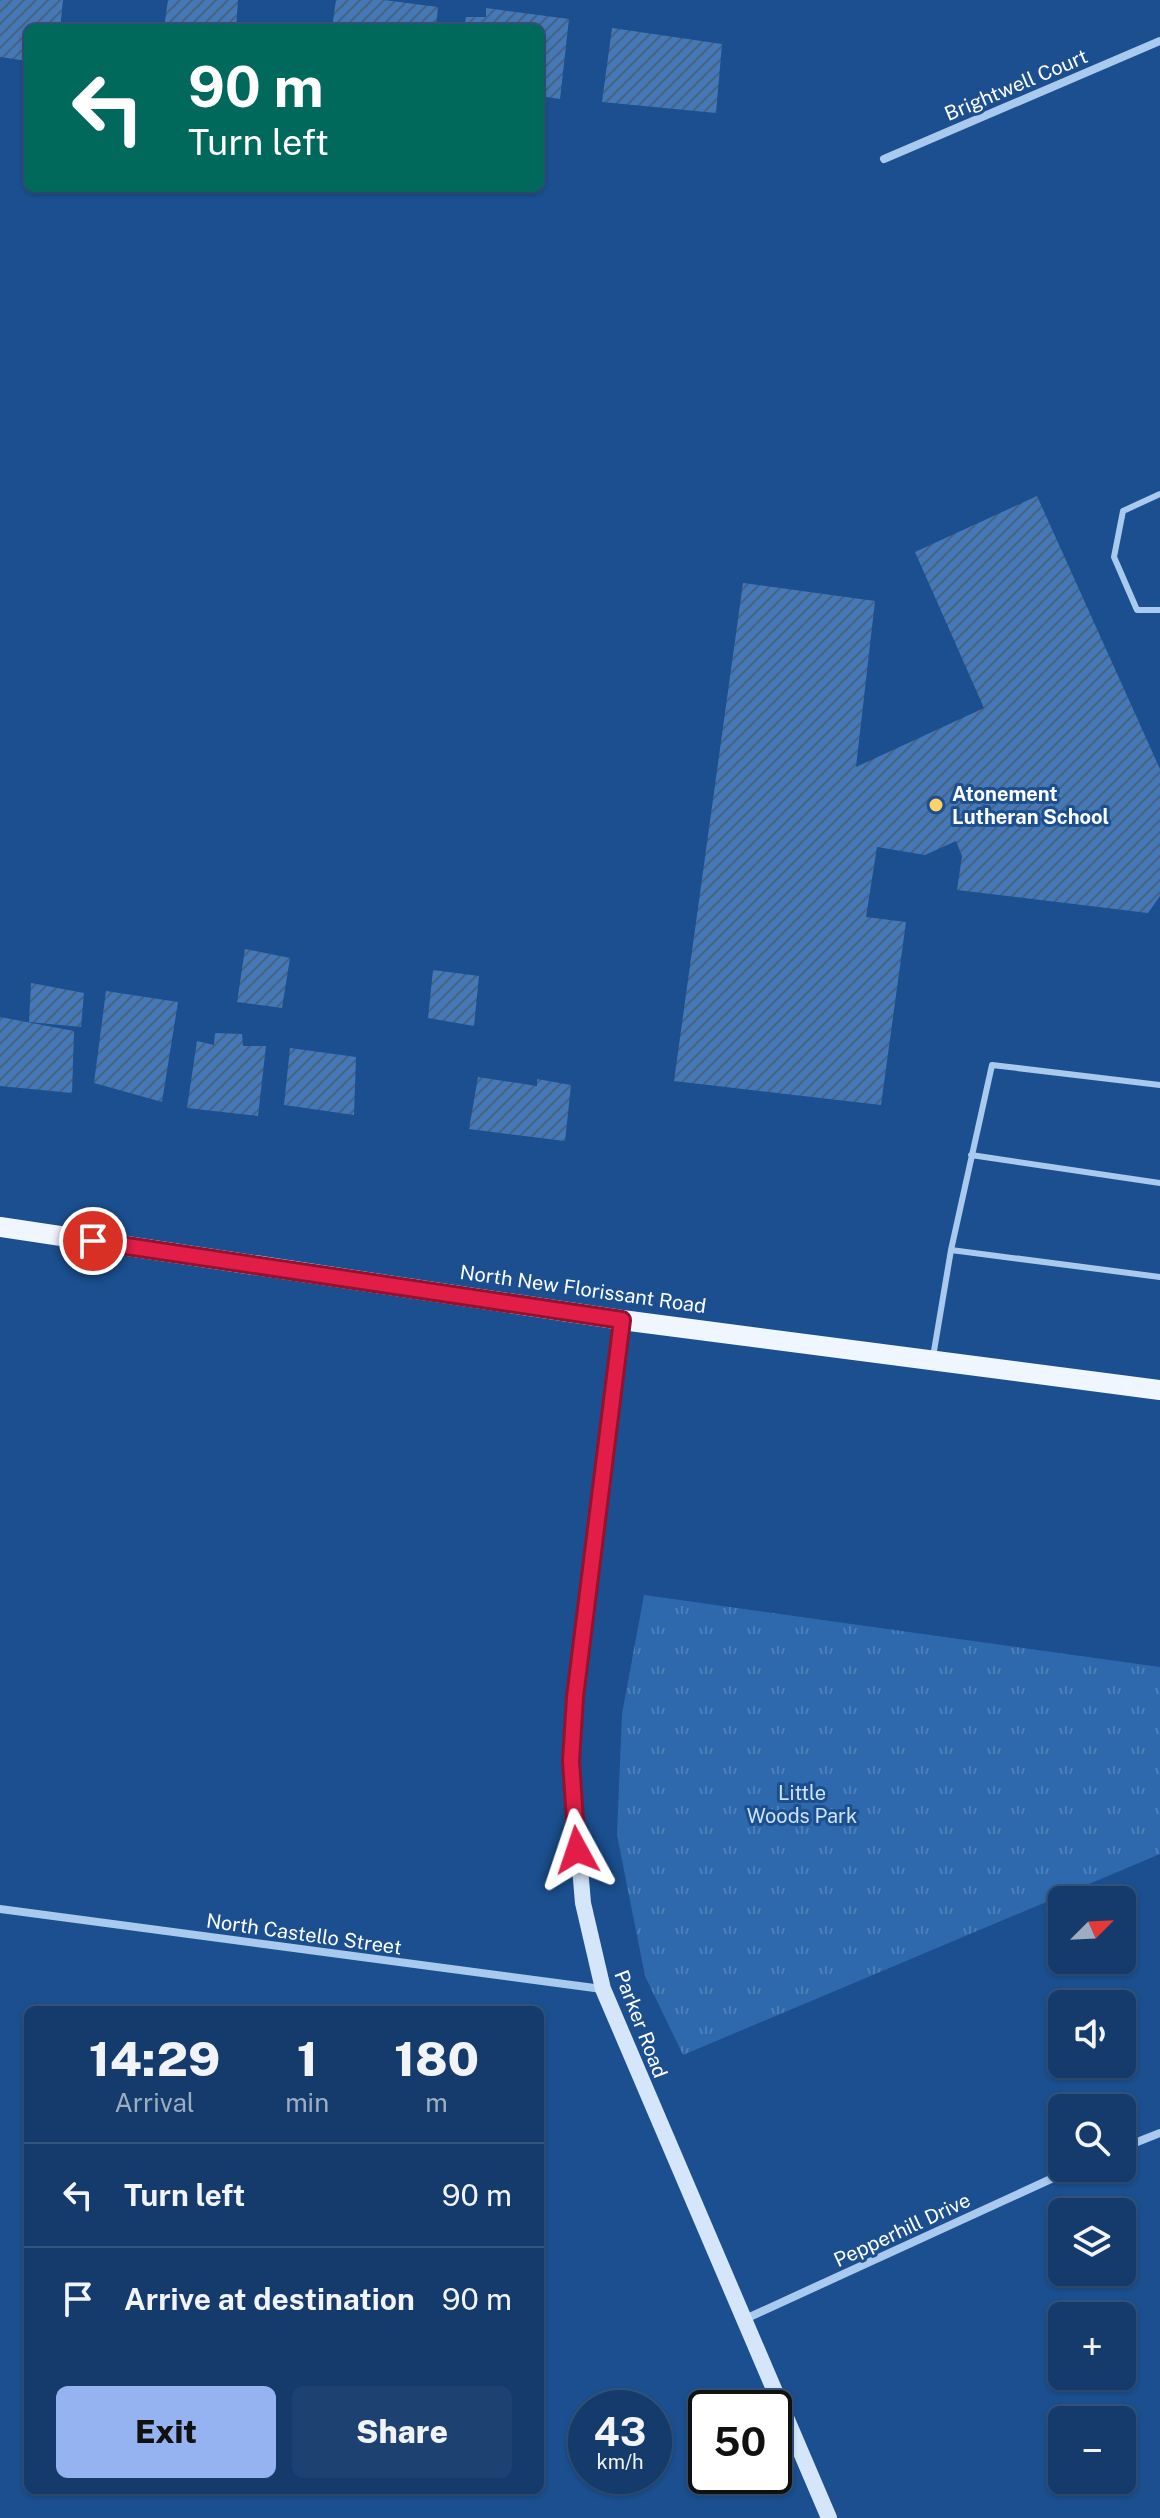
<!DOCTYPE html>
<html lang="en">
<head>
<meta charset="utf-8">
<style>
  body { margin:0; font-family:"Public Sans",sans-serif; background:#1d4271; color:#f1f3f6; height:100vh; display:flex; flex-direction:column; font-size:30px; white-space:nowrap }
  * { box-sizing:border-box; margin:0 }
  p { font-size:26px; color:#9dadc1 }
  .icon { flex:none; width:44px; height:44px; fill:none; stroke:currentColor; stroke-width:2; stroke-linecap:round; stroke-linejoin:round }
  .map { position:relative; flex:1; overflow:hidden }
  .panel { position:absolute; left:24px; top:2006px; width:520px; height:488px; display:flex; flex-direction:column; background:#143b6b; border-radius:12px; box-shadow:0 2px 6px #0004,0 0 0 2px #33557e }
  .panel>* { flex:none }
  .banner { position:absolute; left:24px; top:24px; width:520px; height:168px; border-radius:12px; box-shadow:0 2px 6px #0004,0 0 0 2px #33557e; background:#00695c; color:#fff; overflow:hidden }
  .needle { width:52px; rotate:66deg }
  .buttons { position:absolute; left:1048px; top:1886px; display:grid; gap:16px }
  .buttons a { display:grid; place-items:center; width:88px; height:88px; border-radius:12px; background:#143b6b; box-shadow:0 2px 6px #0004,0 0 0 2px #33557e; font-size:40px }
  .speed { position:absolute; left:568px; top:2390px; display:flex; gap:16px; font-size:40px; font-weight:700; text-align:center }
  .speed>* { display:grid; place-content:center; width:104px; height:104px; border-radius:50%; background:#143b6b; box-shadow:0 2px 6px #0004,0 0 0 2px #33557e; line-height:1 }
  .speed small { font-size:20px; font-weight:400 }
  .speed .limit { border:4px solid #111; border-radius:12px; background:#fff; color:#111 }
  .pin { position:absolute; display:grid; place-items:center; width:68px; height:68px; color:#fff; margin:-34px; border:4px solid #fff; border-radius:50%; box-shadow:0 2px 8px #0007 }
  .me { position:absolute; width:88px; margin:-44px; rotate:355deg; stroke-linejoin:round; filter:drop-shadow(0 0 6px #0008) }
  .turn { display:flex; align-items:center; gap:28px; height:168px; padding:0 32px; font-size:36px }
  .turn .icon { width:104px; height:104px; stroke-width:2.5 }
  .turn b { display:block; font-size:56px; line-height:68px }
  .eta { display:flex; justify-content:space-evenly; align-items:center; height:136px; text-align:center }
  .eta b { font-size:48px; font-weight:800; line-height:56px }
  .action { display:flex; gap:16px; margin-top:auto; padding:16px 32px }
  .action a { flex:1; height:92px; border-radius:12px; background:#95b2f1; color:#111; font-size:32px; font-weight:800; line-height:92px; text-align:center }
  .action a+a { background:#1d4271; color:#f1f3f6 }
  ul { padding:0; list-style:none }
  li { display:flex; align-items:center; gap:24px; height:104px; padding:0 32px; border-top:2px solid #33557e }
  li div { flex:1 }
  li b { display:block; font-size:30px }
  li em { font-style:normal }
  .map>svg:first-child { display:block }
  .park { fill:url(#park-tufts) }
  .building { fill:url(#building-hatch) }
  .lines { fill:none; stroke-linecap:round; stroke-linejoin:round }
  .service { stroke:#a9c9ee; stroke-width:6 }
  .minor { stroke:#a9c9ee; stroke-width:8 }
  .secondary { stroke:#d6e6fa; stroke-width:16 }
  .primary { stroke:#f0f6ff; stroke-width:20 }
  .route-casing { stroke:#92132f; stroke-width:20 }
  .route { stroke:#e11d48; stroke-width:14 }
  .poi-dot { fill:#ffd166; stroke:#1b4f8f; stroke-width:3 }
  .labels { text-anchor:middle; stroke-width:6; stroke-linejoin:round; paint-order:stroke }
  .street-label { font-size:20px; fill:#fff; stroke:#1b4f8f }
  .poi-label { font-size:20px; font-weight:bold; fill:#fff; stroke:#1b4f8f; text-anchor:start }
  .park-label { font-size:20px; fill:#cfe3fa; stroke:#1b4f8f }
</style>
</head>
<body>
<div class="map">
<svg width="1160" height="2518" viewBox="0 0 1160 2518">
  <defs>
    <pattern id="park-tufts" width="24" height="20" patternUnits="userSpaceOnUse" patternTransform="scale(2)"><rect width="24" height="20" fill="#2e69ad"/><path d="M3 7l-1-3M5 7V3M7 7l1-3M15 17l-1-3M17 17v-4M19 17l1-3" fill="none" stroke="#4d80b9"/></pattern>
    <pattern id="building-hatch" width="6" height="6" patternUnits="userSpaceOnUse" patternTransform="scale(2)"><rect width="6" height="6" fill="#4478b7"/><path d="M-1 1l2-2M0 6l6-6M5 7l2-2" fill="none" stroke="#486282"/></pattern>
  </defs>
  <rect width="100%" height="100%" fill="#1b4f8f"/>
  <path class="park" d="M644,1595L1160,1667V1854L683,2055L645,1976L617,1835L622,1714Z"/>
  <path class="building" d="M0,0H63L60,28H28V61L0,57Z
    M168,0H238L236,28H164Z
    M336,0H384L438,7L436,28H332Z
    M486,8L569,19L560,99L540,96V28H464L466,17H486Z
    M612,28L722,44L716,113L602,102Z
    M1037,496L1160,769V896L1148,913L957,890L962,856L956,841L925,855L877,847L866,917L906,922L881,1105L674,1081L743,583L875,601L856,767L984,708L915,552Z
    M245,949L290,958L282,1008L237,1002Z
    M433,970L479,976L474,1026L428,1018Z
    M31,983L84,993L81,1027L29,1022Z
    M106,991L178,1002L162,1102L94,1083Z
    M0,1017L74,1031L72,1093L0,1086Z
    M215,1033L242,1034L243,1046H266L258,1116L187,1108L197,1041L214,1045Z
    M290,1048L356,1057L354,1115L284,1105Z
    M478,1077L537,1086V1079L571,1085L565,1141L469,1129Z"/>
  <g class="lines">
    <path class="service" d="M1160,494L1123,511L1114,557L1137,610H1160
      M971,1155L1160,1183
      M951,1250L1160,1277
      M933,1357L951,1250L992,1065L1160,1085"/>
    <path class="minor" d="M884,159L1160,41
      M0,1909L602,1989
      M1122,2148L1160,2133
      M743,2320L1075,2168"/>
    <path class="secondary" d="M622,1320L575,1697L571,1761L583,1903L603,1989L829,2518"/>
    <path class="primary" d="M0,1227L622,1320L1160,1390"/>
  </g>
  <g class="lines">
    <defs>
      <path id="route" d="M93,1241L622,1320L575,1697L571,1761L577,1850"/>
    </defs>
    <use href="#route" class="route-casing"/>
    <use href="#route" class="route"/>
  </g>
  <circle class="poi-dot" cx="936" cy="805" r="8"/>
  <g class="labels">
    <g class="street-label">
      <text transform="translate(1016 85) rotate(-23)" y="7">Brightwell Court</text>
      <text transform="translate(583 1289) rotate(8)" y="7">North New Florissant Road</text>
      <text transform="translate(304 1934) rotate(8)" y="7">North Castello Street</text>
      <text transform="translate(641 2024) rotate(69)" y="7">Parker Road</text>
      <text transform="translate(902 2230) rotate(-25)" y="7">Pepperhill Drive</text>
    </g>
    <g class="poi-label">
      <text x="952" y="801">Atonement<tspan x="952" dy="23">Lutheran School</tspan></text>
    </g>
    <g class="park-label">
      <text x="802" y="1800">Little<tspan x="802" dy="23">Woods Park</tspan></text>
    </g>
  </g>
</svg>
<div class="buttons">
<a><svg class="needle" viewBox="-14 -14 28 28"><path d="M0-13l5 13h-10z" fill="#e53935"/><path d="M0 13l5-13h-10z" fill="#9dadc1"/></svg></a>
<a><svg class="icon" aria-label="sound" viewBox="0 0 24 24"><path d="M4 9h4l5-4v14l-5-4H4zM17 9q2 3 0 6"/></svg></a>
<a><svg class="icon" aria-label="search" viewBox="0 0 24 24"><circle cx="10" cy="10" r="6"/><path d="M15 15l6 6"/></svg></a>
<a><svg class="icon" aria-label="layers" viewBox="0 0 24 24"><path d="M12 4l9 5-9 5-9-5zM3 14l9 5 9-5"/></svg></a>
<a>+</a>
<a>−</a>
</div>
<div class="speed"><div>43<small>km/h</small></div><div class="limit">50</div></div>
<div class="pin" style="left:93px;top:1241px;background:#d93025"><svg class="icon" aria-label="arrive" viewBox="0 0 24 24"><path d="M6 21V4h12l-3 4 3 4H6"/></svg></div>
<svg class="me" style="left:577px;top:1850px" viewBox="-20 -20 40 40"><path d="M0-17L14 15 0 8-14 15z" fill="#e11d48" stroke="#fff" stroke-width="4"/></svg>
<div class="banner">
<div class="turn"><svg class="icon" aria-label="left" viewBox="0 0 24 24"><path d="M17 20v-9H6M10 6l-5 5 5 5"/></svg><div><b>90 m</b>Turn left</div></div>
</div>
<section class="panel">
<div class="eta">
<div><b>14:29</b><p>Arrival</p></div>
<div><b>1</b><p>min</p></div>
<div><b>180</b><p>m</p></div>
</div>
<ul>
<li><svg class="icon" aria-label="left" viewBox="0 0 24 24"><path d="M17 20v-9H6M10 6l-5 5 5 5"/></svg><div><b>Turn left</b></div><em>90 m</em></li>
<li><svg class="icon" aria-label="arrive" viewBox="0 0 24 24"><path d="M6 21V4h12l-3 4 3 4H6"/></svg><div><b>Arrive at destination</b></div><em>90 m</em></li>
</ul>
<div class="action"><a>Exit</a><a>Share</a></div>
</section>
</div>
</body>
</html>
